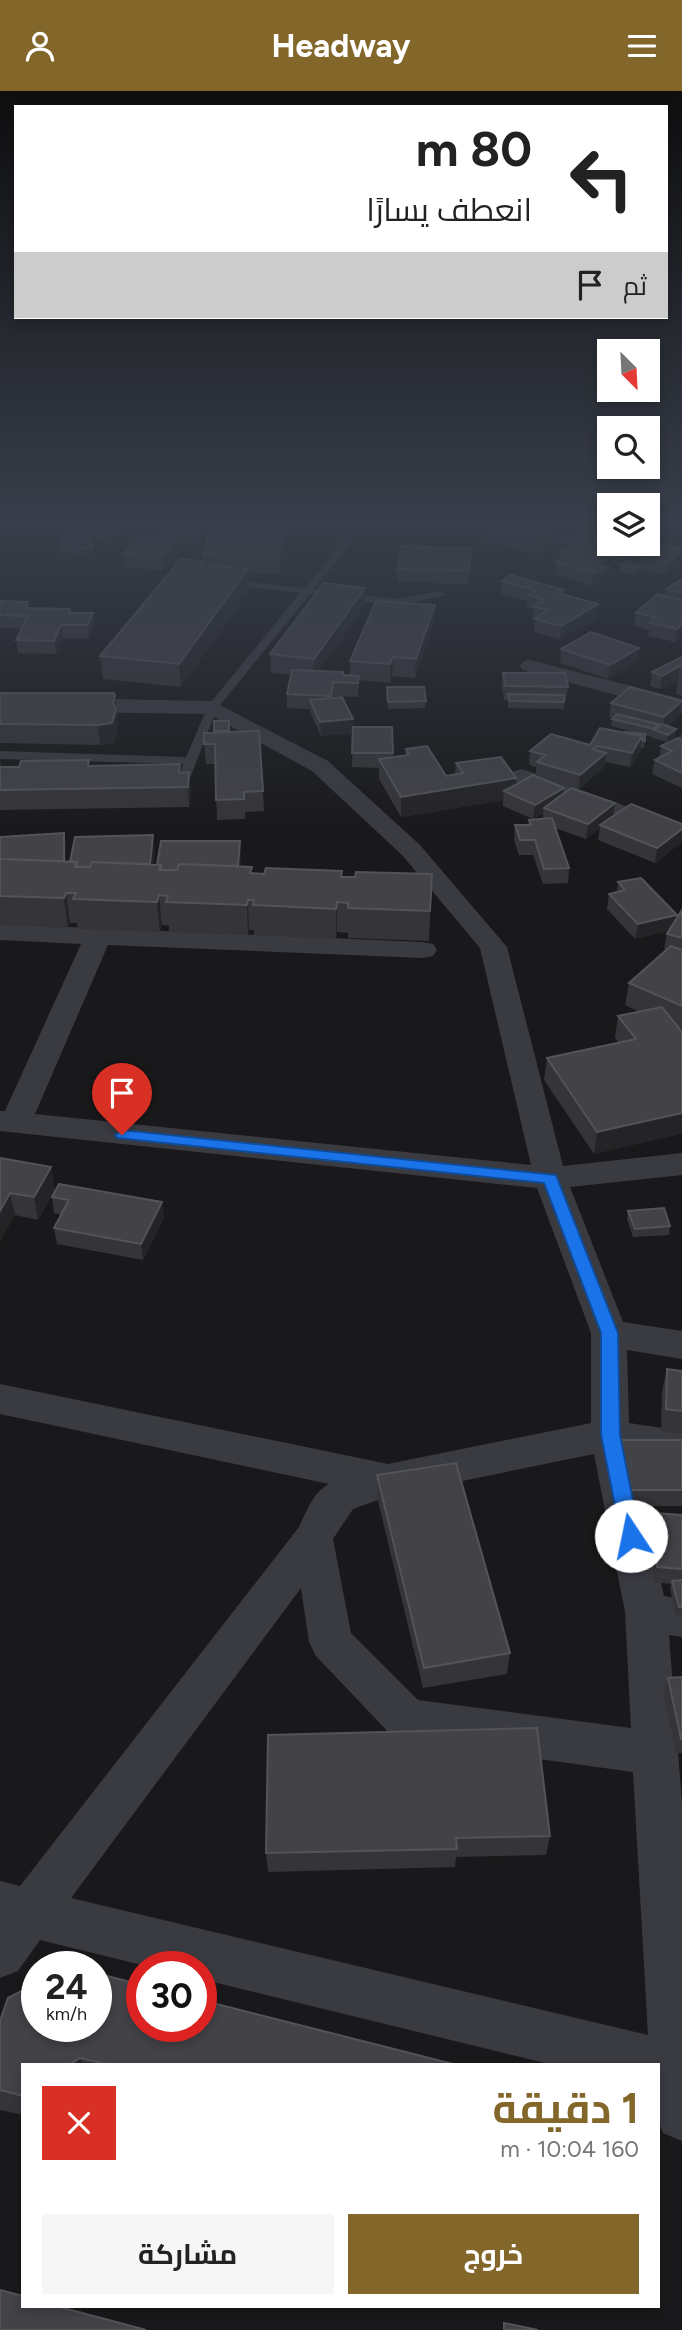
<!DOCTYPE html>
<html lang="ar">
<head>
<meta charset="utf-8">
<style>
  body { margin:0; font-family:Figtree,Cairo,sans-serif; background:#f6f6f6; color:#222; direction:rtl; height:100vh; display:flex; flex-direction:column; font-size:26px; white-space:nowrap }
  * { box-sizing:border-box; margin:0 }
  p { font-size:23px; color:#767676 }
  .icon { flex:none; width:38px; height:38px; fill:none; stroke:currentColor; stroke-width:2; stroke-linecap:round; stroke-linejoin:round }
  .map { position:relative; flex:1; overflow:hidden; direction:ltr }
  .side { position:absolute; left:21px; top:1972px; width:639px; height:245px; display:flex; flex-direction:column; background:#fff; border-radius:0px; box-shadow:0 4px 10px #0003; direction:rtl }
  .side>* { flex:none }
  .hud { position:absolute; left:14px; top:14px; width:654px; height:214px; border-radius:0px; box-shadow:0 4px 10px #0003; direction:rtl; background:#fff; color:#222; overflow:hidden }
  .needle { width:46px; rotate:156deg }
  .fabs { position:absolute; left:597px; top:248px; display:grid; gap:14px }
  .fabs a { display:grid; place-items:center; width:63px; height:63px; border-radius:0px; background:#fff; box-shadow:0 4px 10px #0003; font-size:35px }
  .speed { position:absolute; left:21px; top:1860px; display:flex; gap:14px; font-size:35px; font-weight:700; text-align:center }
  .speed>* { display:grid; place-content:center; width:91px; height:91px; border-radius:50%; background:#fff; box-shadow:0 4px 10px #0003; line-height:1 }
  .speed small { font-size:18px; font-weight:400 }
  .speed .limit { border:10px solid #d22; background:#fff; color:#111 }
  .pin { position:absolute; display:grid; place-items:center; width:60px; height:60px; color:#fff; margin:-72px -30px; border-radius:50% 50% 50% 0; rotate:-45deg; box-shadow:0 0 7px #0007 }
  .pin .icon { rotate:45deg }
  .me { position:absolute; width:77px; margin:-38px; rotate:349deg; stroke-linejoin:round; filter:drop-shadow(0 0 5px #0008) }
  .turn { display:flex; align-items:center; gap:24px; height:147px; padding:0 21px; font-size:32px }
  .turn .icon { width:91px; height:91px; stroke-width:2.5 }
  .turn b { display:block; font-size:49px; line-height:60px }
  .then { display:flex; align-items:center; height:66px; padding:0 21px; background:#0003; gap:14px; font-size:26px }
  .round { display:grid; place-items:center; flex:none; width:74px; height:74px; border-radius:0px; background:#f6f6f6 }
  .headline { display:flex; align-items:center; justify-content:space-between; height:119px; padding:0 21px }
  h1 { font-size:42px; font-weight:700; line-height:52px; color:#83672a }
  .cta { display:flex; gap:14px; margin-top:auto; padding:14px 21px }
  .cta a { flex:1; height:80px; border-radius:0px; background:#83672a; color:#fff; font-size:28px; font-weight:700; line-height:80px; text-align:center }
  .cta a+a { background:#f6f6f6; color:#222 }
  header { display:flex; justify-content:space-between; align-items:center; height:91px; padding:0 21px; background:#83672a; color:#fff; font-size:32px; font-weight:700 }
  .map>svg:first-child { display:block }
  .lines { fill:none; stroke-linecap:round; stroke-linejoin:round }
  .lane { fill:#3a3b41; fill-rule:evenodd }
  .street { fill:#3a3b41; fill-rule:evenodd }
  .wall { fill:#353539 }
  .shaded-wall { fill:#242427 }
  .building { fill:#424247; stroke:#525459; stroke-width:2 }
  .route { fill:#1a73e8; stroke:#114b97; stroke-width:2 }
</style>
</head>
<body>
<header><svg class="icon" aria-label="menu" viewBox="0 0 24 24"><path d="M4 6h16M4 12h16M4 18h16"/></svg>Headway<svg class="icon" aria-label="person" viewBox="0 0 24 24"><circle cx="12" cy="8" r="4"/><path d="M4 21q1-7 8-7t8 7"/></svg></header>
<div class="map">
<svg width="682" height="2239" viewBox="0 0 682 2239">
  <rect width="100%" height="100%" fill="#19191b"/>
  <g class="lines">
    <path class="lane" d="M344,449L352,451L314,498L321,501L310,503L217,618L190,687L169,702L163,698L179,685L183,673L0,668V660L186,666L208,615L300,502L226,493L221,490L222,488L305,497Z
      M440,500L445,503L444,505L397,514L344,508L339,505L344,502L397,508Z"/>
    <path class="street" d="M530,569L682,608V622L523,579L520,575L523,571Z
      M0,606L212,610L328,670L420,754L507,856L563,1075L682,1062V1084L570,1096L623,1231L682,1240V1268L627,1259L629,1332L682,1340V1372L633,1363L664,1505L682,1508V1546L669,1544L682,1713V2050L663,2042L658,2030V1974H553L201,1888V1876H150L40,1849L18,1880L0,1887V1790L20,1795L299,1436C306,1421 314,1400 329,1393L0,1323V1293L388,1373L591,1332V1242L537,1097L0,1040V1020H5L81,853L0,849V833L423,851L433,853L437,859L433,865L423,867L108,854L35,1023L531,1074L480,857L402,764L312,680L208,623L0,620ZM594,1363L625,1521L631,1637L418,1609L351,1542L333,1448L353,1418L389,1405ZM301,1497L309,1551L316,1565L391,1644L407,1650L633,1681L648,1944L71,1807Z
      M522,678L682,735V750L514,690L510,685L514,680Z"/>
  </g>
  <path class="wall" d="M96,430H130L131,432L123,445H111L109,448H98L91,453L93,464L63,467L60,458L59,448L88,440Z
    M166,430H209L200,444H198L199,448L194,453L179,452V460L163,480L125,476L123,463L157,445V443L166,438Z
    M227,430H290L279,483L249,482V500L181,596L103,588L100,565L203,470V464L225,438Z
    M492,430H588L539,463L485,451L486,434Z
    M602,430H609V453H620L619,454L630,457H682L665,484L642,479V481L635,485L620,481L621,474L611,472V478L605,481L604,488L592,495L555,483L556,471L560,469L561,451L585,440L601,438Z
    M682,430V439L675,437L676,431Z
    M471,457L468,493L397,491V478Z
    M682,488V544L675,551L648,545L649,539L634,535L636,522L665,505L666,498Z
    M502,490L564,499L563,504L598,513L597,527L560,548L534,541L535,529L532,528L533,518L526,517L527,510L501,503Z
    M365,497V515L319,580L350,584V570L435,514L434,532L415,587L392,585L390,592L359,589L358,606L333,605V607L353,636L393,662V667L405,665L406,658L446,685L455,683L456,672L516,687L515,694L536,685V676L529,674L530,660L590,654L625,642H637L611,635L612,628L613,627L609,626L611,612L682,610L680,624L667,635L676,638L675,645L667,651L653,647V645L652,646L645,644L644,657H641L640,660L630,676L605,671L604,676L578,699L546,689L563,702L615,712L613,726L682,733V751L655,772L598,749L600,737L586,748L555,737L569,777L568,792L543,793L533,764H519L514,749L515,734H528L529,729L543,728V722L533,728L503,715V709L401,726L379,688V677L352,676L353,642L321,645L311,623L310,618L287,617V603L291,584L271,582L270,563Z
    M0,510L28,511L29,517L70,518L71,522H93L94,535L89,548L63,547L56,563L18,562L16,549L22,538L0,537Z
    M639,557L637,570L608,588L560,572L561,558Z
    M682,566V605L676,603L678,589L660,598L650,595L652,581Z
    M503,582L568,596L566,610H564V618L508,617V609H504L502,596Z
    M387,596L426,610L425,617L388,618Z
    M0,602L115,605L118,638L114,652L100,654L0,652Z
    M214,630H229L230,641L263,700L264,720L245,721V728L217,729L215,673H206L204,653L214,641Z
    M682,643V697L652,683L655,669L659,666L661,655L678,647Z
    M0,668L1,676L90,675L189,681L191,701L189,716L0,719Z
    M64,742L66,757V770L155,759L153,773L241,764L240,776L252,782L342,780V786L432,783L429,850L348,847V842L337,841L336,848L254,844V839H249L248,844L169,841V835L162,834L160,841L78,838L77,832H70L68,837L0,834V746Z
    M618,791L676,829L682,819V938L679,937L594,1063L544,989L547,967L619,952L615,947L618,925L640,921L625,914L629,892L667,859L664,858L667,843L669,840L635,848L607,818L609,803L617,801Z
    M0,1067L55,1098L38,1129L15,1124Z
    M52,1106L162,1111L164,1127L143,1169L57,1153L54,1137L62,1124L54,1122Z
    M628,1120L670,1135L669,1144L633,1146L627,1128Z
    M667,1278L682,1280V1343L661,1340L662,1300Z
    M619,1349H682V1415H623L616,1365Z
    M377,1384L510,1562L507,1583L423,1597L377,1406Z
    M654,1422L682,1424V1524H676L670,1498L671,1493L653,1491L650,1437Z
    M682,1586V1662H676L663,1602L668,1587Z
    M268,1644L550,1745L546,1764L456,1766L455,1776L268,1781L266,1762Z
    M0,1930L457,1974H23V2024L0,2019Z"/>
  <path class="shaded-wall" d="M128,430H130L131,432L123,445L122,439Z
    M201,430H209L200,444L199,432Z
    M286,430H290L279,483L278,466Z
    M565,430H588L539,463L541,446Z
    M648,430H660L648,439Z
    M97,441L98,448L89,455V448Z
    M198,441L199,448L194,453V446Z
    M609,445L608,458L601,463L590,459Z
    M178,448L179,460L163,480L162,467Z
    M93,457V464L63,467L62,460Z
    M682,460V471L665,484L667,472Z
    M612,465L611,478L605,481L604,488L592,495L594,482L596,473Z
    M642,474V481L635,485L636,478Z
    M248,478L249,500L181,596L179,573Z
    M365,497V515L314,587V568Z
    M598,513L597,527L560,548L561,535Z
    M435,514L434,532L415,587L416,568Z
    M93,522L94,535L89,548L88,534Z
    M682,533V544L675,551L677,538Z
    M61,534L63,547L56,563L54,550Z
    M639,557L637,570L608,588L610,574Z
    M393,566L392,585L390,592V573Z
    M680,575L678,589L660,598L662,585Z
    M115,605L118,638L114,652L100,654L98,634L113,612Z
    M682,610L680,624L662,640L664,626Z
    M353,628V642L321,645L320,631Z
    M676,638L675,645L667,651L668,644Z
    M642,645L640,660L630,676L632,662Z
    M606,662L604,676L578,699L580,684Z
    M189,681L191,701L189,716L188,696Z
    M516,687L514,705L504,700L503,709L401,726V706Z
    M564,697L562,711L544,717L543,722L533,728L535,714Z
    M615,712L613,727L600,734V737L586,748L588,733Z
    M682,738V751L655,772L657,757Z
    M64,742L66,757V791L63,776Z
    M153,744L155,759L151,794L149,779Z
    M240,750L241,764L238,799L237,784Z
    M66,802L70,832L68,837L64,807Z
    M159,804L162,834L160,841L157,811Z
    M248,809L249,839L248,844L247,814Z
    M337,811V841L336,848V818Z
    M677,824L674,839L635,848L638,833Z
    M682,1022V1043L594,1063L597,1041Z
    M51,1076L55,1098L38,1129L34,1106Z
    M10,1102L15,1124L0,1151V1120Z
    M162,1111L164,1127L143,1169L141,1153Z
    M80,1967L83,1974H69Z"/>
  <path class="building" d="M96,430H108L103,433H108L111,430H128L122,439L110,438L108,442L97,441L89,448L93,457L62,460L59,452L73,450L59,448L71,438L88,440L93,433H98L94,431Z
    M166,430H201L199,432Z
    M227,430H286L278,466L203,464L211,437L225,438Z
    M492,430H565L541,446L486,434Z
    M591,436L609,440V445L585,440Z
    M161,438L198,441L194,446L157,443Z
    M579,439L609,445L590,459L612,465L596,473L605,476L594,482L556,471L570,463L561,461L574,454L561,451Z
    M142,444L178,448L162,467L123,463Z
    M648,450L682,457V460L667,472L623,462L635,453H648Z
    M609,452V453H616L630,457L623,462V468L598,461Z
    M401,455L471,457L469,480L397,478Z
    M181,468L203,470L200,474L248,478L179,573L100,565Z
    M627,470L642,474L636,478L620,474Z
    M511,484L564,499L558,502L598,513L561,535L535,528L548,519L533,515L544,508L528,504L535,499L502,490Z
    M682,488V502L666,498Z
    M324,492L365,497L314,568L270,563Z
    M657,503L682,509V533L677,538L650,532L655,526L636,522Z
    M0,510L28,511L25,517L70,518L69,522H93L88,534H61L54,550L16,549L28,525L0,524Z
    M376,510L435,514L416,568L393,566L390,573L350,570Z
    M591,541L639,557L610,574L561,558Z
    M682,566V576L680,575L662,585L652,581Z
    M292,579L343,581V584L359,585L358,592L333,591L331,605L287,603Z
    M503,582H565L568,596L505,595Z
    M387,596H424L426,610L388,611Z
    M630,596L682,610L664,626L611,612Z
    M0,602H114L115,605L113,612L116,618L112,632L98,634L0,633Z
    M508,603L564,604V611L509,610Z
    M342,606L353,628L320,631L310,609Z
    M617,623L658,633L654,638L612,628Z
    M214,630H229V640H214Z
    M662,633L676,638L668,644L654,639Z
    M353,636H392L393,662H352Z
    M600,637L642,645L632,662L597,655L593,658L606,662L580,684L537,671L545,664L530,660L551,643L590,654Z
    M259,640L263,700L244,701V708L216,709L215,653H204V642Z
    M625,641L645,643V650L642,649V645L625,642Z
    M678,647L682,649V682L655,669L672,660L661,655Z
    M427,655L446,685L463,682L456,672L501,666L516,687L401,706L379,668L409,664L406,658Z
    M89,669L88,675L180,673L179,682L189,681L188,696L0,699V676H19L21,670Z
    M533,684L564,697L535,714L504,700Z
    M571,697L615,712L588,733L544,717Z
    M631,713L682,733V738L657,757L600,734Z
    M552,727L569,777L544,778L535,749H520L515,734H531L529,729Z
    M64,742V770L0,768V746Z
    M153,744L150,773L92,771L90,776H77V771H70L75,746Z
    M161,750H240L238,775L179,773L177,779H161V774H157Z
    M0,768L77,771L75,776H90L92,771L161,774L159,779H177L179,773L252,776L250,782L264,783L266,777L342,780L341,786H355L356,781L432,783L430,820L348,817V812L337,811L336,818L253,814L254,809H248L247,814L166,811L168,805L159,804L157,811L73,808L76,802H66L64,807L0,805Z
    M641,787L677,824L638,833L609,803L625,799L618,791Z
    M682,819V847L667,843Z
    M671,855L682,859V915L629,892Z
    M662,916L682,941V1022L597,1041L547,967L636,948L618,925Z
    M0,1067L51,1076L34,1106L10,1102L0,1120Z
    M59,1093L162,1111L141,1153L54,1137L69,1109L52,1106Z
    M664,1117L670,1135L635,1138L628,1120Z
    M667,1278L682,1280V1320L666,1318Z
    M619,1349H682V1399H627Z
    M456,1372L510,1562L424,1577L377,1384Z
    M654,1422L682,1424V1478L657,1476Z
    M682,1489V1516H679L672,1490Z
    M682,1586V1647L681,1648L668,1587Z
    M537,1637L550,1745L456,1747L457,1758L266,1762L268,1644Z
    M96,1882L142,1894V1936H201V1909L457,1974H110L80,1967L69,1974H23V2005L0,1999V1930L8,1907L37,1892V1936H96Z
    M0,2199L23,2205V2216H60L146,2239H0Z
    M504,2232L538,2239H504Z"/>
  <linearGradient id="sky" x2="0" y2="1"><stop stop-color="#0e0e0f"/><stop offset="0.58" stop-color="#383e4a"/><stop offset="1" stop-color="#383e4a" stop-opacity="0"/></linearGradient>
  <rect width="682" height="743" fill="url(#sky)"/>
  <path class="route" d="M122,1039L556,1084L618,1242L620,1344L640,1445L638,1451L631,1454L624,1451L621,1445L601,1344V1242L544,1092L117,1047L115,1044Z"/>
</svg>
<div class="fabs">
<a><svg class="needle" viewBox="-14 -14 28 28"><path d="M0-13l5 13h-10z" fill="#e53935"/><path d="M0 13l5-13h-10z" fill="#767676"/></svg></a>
<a><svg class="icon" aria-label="search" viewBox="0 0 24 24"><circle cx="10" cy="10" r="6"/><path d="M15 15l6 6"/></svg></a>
<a><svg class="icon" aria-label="layers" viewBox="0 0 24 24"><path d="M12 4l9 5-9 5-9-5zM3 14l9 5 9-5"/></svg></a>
</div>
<div class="speed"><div>24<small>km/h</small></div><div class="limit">30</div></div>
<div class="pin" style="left:122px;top:1044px;background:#d93025"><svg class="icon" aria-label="arrive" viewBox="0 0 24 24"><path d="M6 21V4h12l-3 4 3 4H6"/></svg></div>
<svg class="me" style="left:631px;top:1445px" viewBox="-20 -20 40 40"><circle r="19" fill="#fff"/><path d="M0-13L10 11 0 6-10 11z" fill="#1a73e8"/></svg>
<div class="hud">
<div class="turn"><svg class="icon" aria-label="left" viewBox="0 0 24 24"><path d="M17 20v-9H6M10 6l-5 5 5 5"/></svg><div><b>80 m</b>انعطف يسارًا</div></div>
<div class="then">ثم<svg class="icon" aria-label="arrive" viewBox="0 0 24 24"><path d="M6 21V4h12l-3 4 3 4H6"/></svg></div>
</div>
<section class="side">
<div class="headline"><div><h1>1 دقيقة</h1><p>160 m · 10:04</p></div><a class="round" style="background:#d93025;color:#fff"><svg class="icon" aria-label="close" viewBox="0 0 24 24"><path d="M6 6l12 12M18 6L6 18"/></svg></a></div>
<div class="cta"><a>خروج</a><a>مشاركة</a></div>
</section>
</div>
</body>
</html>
